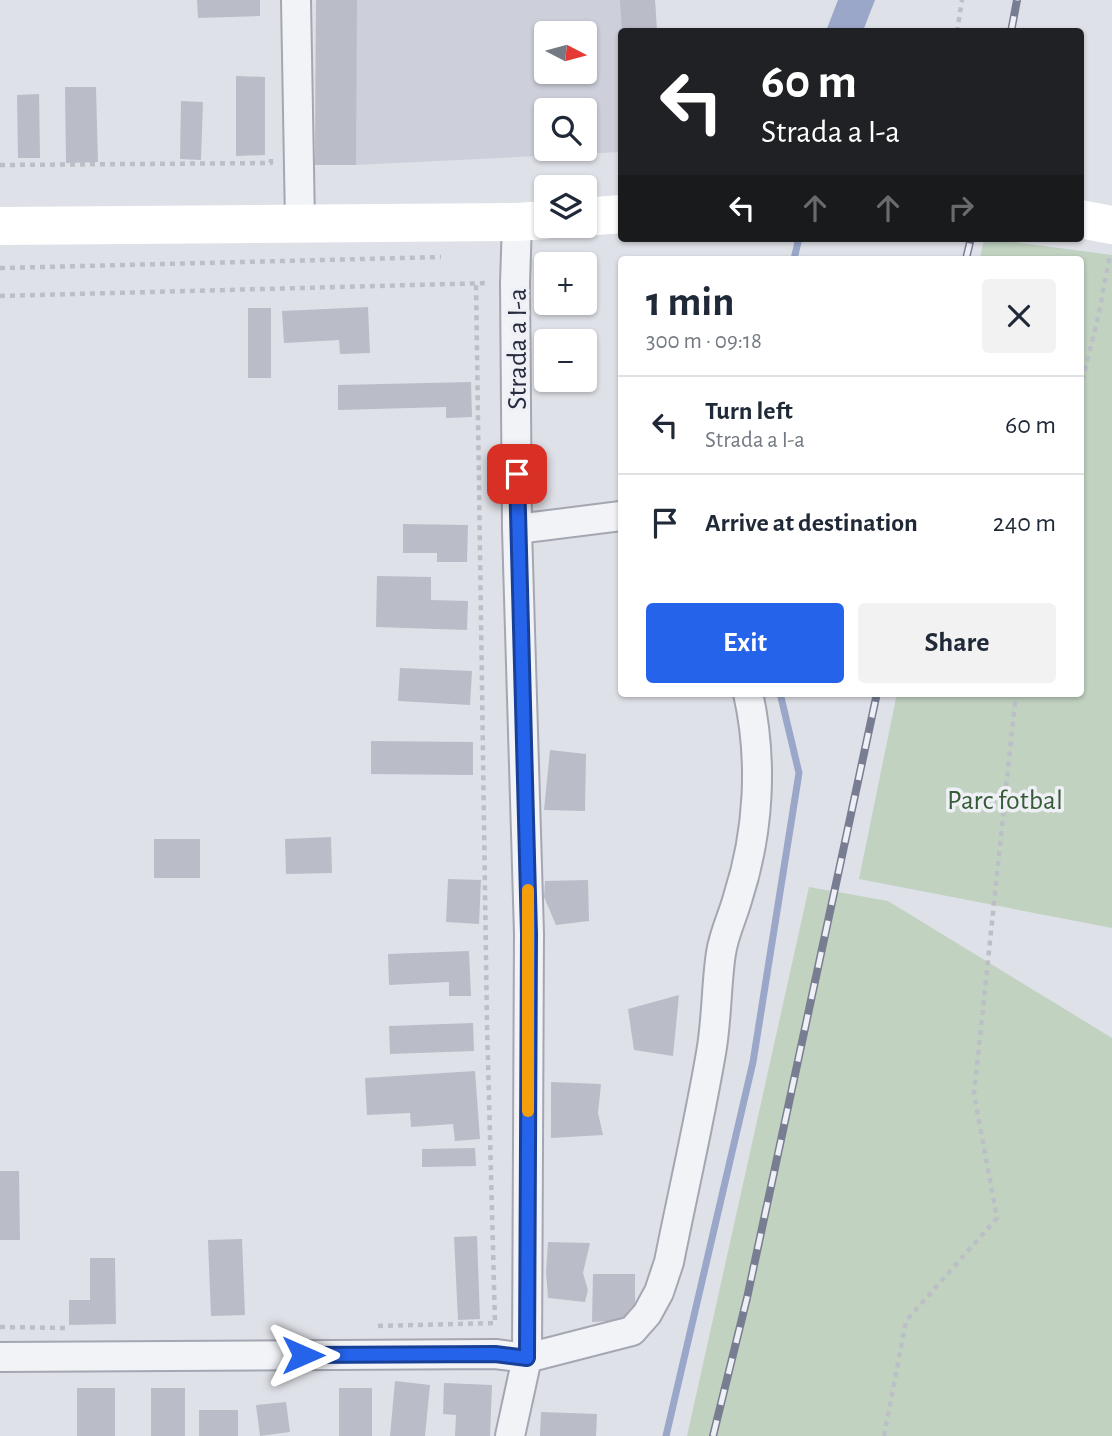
<!DOCTYPE html>
<html lang="en">
<head>
<meta charset="utf-8">
<style>
  body { margin:0; font-family:"Alegreya Sans",sans-serif; background:#f2f2f3; color:#1f2937; height:100vh; display:flex; flex-direction:column; font-size:26px; white-space:nowrap }
  * { box-sizing:border-box; margin:0 }
  p { font-size:23px; color:#747a83 }
  .icon { flex:none; width:38px; height:38px; fill:none; stroke:currentColor; stroke-width:2; stroke-linecap:round; stroke-linejoin:round }
  .map { position:relative; flex:1; overflow:hidden }
  .panel { position:absolute; left:618px; top:256px; width:466px; height:441px; display:flex; flex-direction:column; background:#fff; border-radius:7px; box-shadow:0 2px 5px #0004 }
  .panel>* { flex:none }
  .top-card { position:absolute; left:618px; top:28px; width:466px; height:214px; border-radius:7px; box-shadow:0 2px 5px #0004; background:#202124; color:#fff; overflow:hidden }
  .needle { width:46px; rotate:96deg }
  .fabs { position:absolute; left:534px; top:21px; display:grid; gap:14px }
  .fabs a { display:grid; place-items:center; width:63px; height:63px; border-radius:7px; background:#fff; box-shadow:0 2px 5px #0004; font-size:35px }
  .pin { position:absolute; display:grid; place-items:center; width:60px; height:60px; color:#fff; margin:-30px; border-radius:14px; box-shadow:0 4px 10px #0006 }
  .me { position:absolute; width:77px; margin:-38px; rotate:90deg; stroke-linejoin:round; filter:drop-shadow(0 0 5px #0008) }
  .turn { display:flex; align-items:center; gap:24px; height:147px; padding:0 28px; font-size:32px }
  .turn .icon { width:91px; height:91px; stroke-width:2.5 }
  .turn b { display:block; font-size:49px; line-height:60px }
  .lanes { display:flex; align-items:center; height:66px; padding:0 28px; background:#0003; justify-content:center; gap:35px; direction:ltr }
  .lanes .off { opacity:.35 }
  .round { display:grid; place-items:center; flex:none; width:74px; height:74px; border-radius:7px; background:#f2f2f3 }
  .overview { display:flex; align-items:center; justify-content:space-between; height:119px; padding:0 28px }
  h1 { font-size:42px; font-weight:700; line-height:52px }
  .action { display:flex; gap:14px; margin-top:auto; padding:14px 28px }
  .action a { flex:1; height:80px; border-radius:7px; background:#2563eb; color:#fff; font-size:28px; font-weight:700; line-height:80px; text-align:center }
  .action a+a { background:#f2f2f3; color:#1f2937 }
  ul { padding:0; list-style:none }
  li { display:flex; align-items:center; gap:21px; height:98px; padding:0 28px; border-top:2px solid #e0e1e3 }
  li div { flex:1 }
  li b { display:block; font-size:26px }
  li em { font-style:normal }
  .map>svg:first-child { display:block }
  .built { fill:#cdd0da; fill-rule:evenodd }
  .green { fill:#c1d2c1 }
  .water { fill:#9ba7c8 }
  .lines { fill:none; stroke-linecap:round; stroke-linejoin:round }
  .stream { stroke:#9ba7c8; stroke-width:7 }
  .building { fill:#babcc8 }
  .minor-casing { stroke:#a4a7b2; stroke-width:32 }
  .path { stroke:#bdbfc7; stroke-width:4.5; stroke-dasharray:5 5; stroke-linecap:butt }
  .minor { stroke:#f2f3f7; stroke-width:28 }
  .secondary { stroke:#fff; stroke-width:38 }
  .rail-casing { stroke:#797d92; stroke-width:8 }
  .rail { stroke:#eff0f6; stroke-width:5; stroke-dasharray:16; stroke-linecap:butt }
  .route-casing { stroke:#184099; stroke-width:18 }
  .route { stroke:#2563eb; stroke-width:12 }
  .slow { stroke:#f59e0b; stroke-width:12 }
  .labels { text-anchor:middle; stroke-width:7; stroke-linejoin:round; paint-order:stroke }
  .street-label { font-size:28px; fill:#282c3f; stroke:#eff0f6 }
  .park-label { font-size:28px; fill:#365b36; stroke:#eff0f6 }
</style>
</head>
<body>
<div class="map">
<svg width="1112" height="1436" viewBox="0 0 1112 1436">
  <rect width="100%" height="100%" fill="#dfe1e8"/>
  <path class="built" d="M316,0H655L657,31L621,32V152L356,165H315ZM546,33H584V72H546ZM546,110H584V149H546Z"/>
  <path class="green" d="M984,238L1112,255V928L859,879L897,693H1080V259H980Z
    M809,887L888,901L1112,1038V1436H687Z"/>
  <path class="water" d="M838,0H875L863,31H826Z"/>
  <g class="lines">
    <path class="stream" d="M794,259L799,238
      M666,1436L753,1062L799,773L780,693"/>
  </g>
  <path class="building" d="M197,0H260V16L198,18Z
    M316,0H357L356,165H315Z
    M620,0H655L657,32H622Z
    M236,76L265,77V155L236,156Z
    M65,87H96L98,162L66,163Z
    M39,94L40,158H18L17,95Z
    M181,101L203,102L201,160L180,159Z
    M368,307L370,353L340,354L339,340L284,343L282,311Z
    M248,308H271V378H248Z
    M471,382L472,417L446,418V407L338,410V385Z
    M403,524L468,525L467,562H437V553H403Z
    M377,576L431,577V600L468,601L467,630L376,627Z
    M400,668L472,671L470,705L398,701Z
    M371,741L473,742V775L371,774Z
    M550,750L586,754L585,811L544,810Z
    M331,837L332,873L286,874L285,839Z
    M154,839H200V878H154Z
    M448,879L481,880L479,924L446,922Z
    M588,880L589,921L556,925L544,897L545,881Z
    M469,951L471,996H449V982L389,985L388,954Z
    M679,995L673,1056L634,1050L628,1009Z
    M473,1023L474,1051L390,1054L389,1026Z
    M475,1071L480,1139L455,1141L453,1124L411,1127L410,1113L367,1115L365,1078Z
    M551,1082L601,1084L598,1113L603,1135L551,1138Z
    M475,1148L476,1166L422,1167V1149Z
    M0,1171H19L20,1240H0Z
    M477,1236L480,1319L458,1320L454,1237Z
    M242,1239L245,1315L211,1316L208,1240Z
    M548,1242L590,1243L583,1273L588,1290L585,1302L548,1298L546,1272Z
    M90,1258H115L116,1324L69,1325V1300H90Z
    M593,1274H635V1320L592,1322Z
    M395,1381L430,1385L425,1436H390Z
    M444,1383L492,1385L490,1436H455L456,1415L443,1414Z
    M77,1388H115V1436H77Z
    M151,1388H185V1436H151Z
    M339,1388H372V1436H339Z
    M286,1402L290,1432L260,1436L256,1405Z
    M199,1410H238V1436H199Z
    M541,1412L597,1414L596,1436H540Z"/>
  <g class="lines">
    <defs>
      <path id="minor" d="M296,0L300,223
        M517,529L621,516
        M0,1357L495,1354L527,1358L632,1331L647,1314L659,1292L669,1262C683,1192 699,1123 711,1053C717,1020 716,986 721,953C724,933 733,916 738,897C759,832 763,760 748,693
        M510,1436L527,1358L529,934L517,529L515,283L517,222"/>
    </defs>
    <use href="#minor" class="minor-casing"/>
    <path class="path" d="M957,32L962,0
      M0,165L271,163V158
      M0,268L441,257
      M0,296L489,283
      M1080,390L1099,313L1110,254
      M378,1326L495,1323L487,1025L476,283
      M0,1327L68,1328
      M884,1436L906,1321L997,1218L974,1094L1016,693"/>
    <use href="#minor" class="minor"/>
    <path class="secondary" d="M584,217L621,214
      M1080,219L1112,225
      M0,226L517,222L546,220"/>
    <defs>
      <path id="rail" d="M1011,32L1017,0
        M966,259L971,238
        M713,1436L747,1298L877,693"/>
    </defs>
    <use href="#rail" class="rail-casing"/>
    <use href="#rail" class="rail"/>
  </g>
  <g class="lines">
    <defs>
      <path id="route" d="M303,1355L495,1354L527,1358L529,934L517,474"/>
    </defs>
    <use href="#route" class="route-casing"/>
    <use href="#route" class="route"/>
    <path class="slow" d="M528,890V1111"/>
  </g>
  <g class="labels">
    <g class="street-label">
      <text transform="translate(516 349) rotate(-90)" y="10">Strada a I-a</text>
    </g>
    <g class="park-label">
      <text x="1005" y="809">Parc fotbal</text>
    </g>
  </g>
</svg>
<div class="fabs">
<a><svg class="needle" viewBox="-14 -14 28 28"><path d="M0-13l5 13h-10z" fill="#e53935"/><path d="M0 13l5-13h-10z" fill="#747a83"/></svg></a>
<a><svg class="icon" aria-label="search" viewBox="0 0 24 24"><circle cx="10" cy="10" r="6"/><path d="M15 15l6 6"/></svg></a>
<a><svg class="icon" aria-label="layers" viewBox="0 0 24 24"><path d="M12 4l9 5-9 5-9-5zM3 14l9 5 9-5"/></svg></a>
<a>+</a>
<a>−</a>
</div>
<div class="pin" style="left:517px;top:474px;background:#d93025"><svg class="icon" aria-label="arrive" viewBox="0 0 24 24"><path d="M6 21V4h12l-3 4 3 4H6"/></svg></div>
<svg class="me" style="left:303px;top:1355px" viewBox="-20 -20 40 40"><path d="M0-17L14 15 0 8-14 15z" fill="#2563eb" stroke="#fff" stroke-width="4"/></svg>
<div class="top-card">
<div class="turn"><svg class="icon" aria-label="left" viewBox="0 0 24 24"><path d="M17 20v-9H6M10 6l-5 5 5 5"/></svg><div><b>60 m</b>Strada a I-a</div></div>
<div class="lanes"><svg class="icon" aria-label="left" viewBox="0 0 24 24"><path d="M17 20v-9H6M10 6l-5 5 5 5"/></svg><svg class="icon off" aria-label="ahead" viewBox="0 0 24 24"><path d="M12 20V5M6 11l6-6 6 6"/></svg><svg class="icon off" aria-label="ahead" viewBox="0 0 24 24"><path d="M12 20V5M6 11l6-6 6 6"/></svg><svg class="icon off" aria-label="right" viewBox="0 0 24 24"><path d="M7 20v-9h11M14 6l5 5-5 5"/></svg></div>
</div>
<section class="panel">
<div class="overview"><div><h1>1 min</h1><p>300 m · 09:18</p></div><a class="round"><svg class="icon" aria-label="close" viewBox="0 0 24 24"><path d="M6 6l12 12M18 6L6 18"/></svg></a></div>
<ul>
<li><svg class="icon" aria-label="left" viewBox="0 0 24 24"><path d="M17 20v-9H6M10 6l-5 5 5 5"/></svg><div><b>Turn left</b><p>Strada a I-a</p></div><em>60 m</em></li>
<li><svg class="icon" aria-label="arrive" viewBox="0 0 24 24"><path d="M6 21V4h12l-3 4 3 4H6"/></svg><div><b>Arrive at destination</b></div><em>240 m</em></li>
</ul>
<div class="action"><a>Exit</a><a>Share</a></div>
</section>
</div>
</body>
</html>
